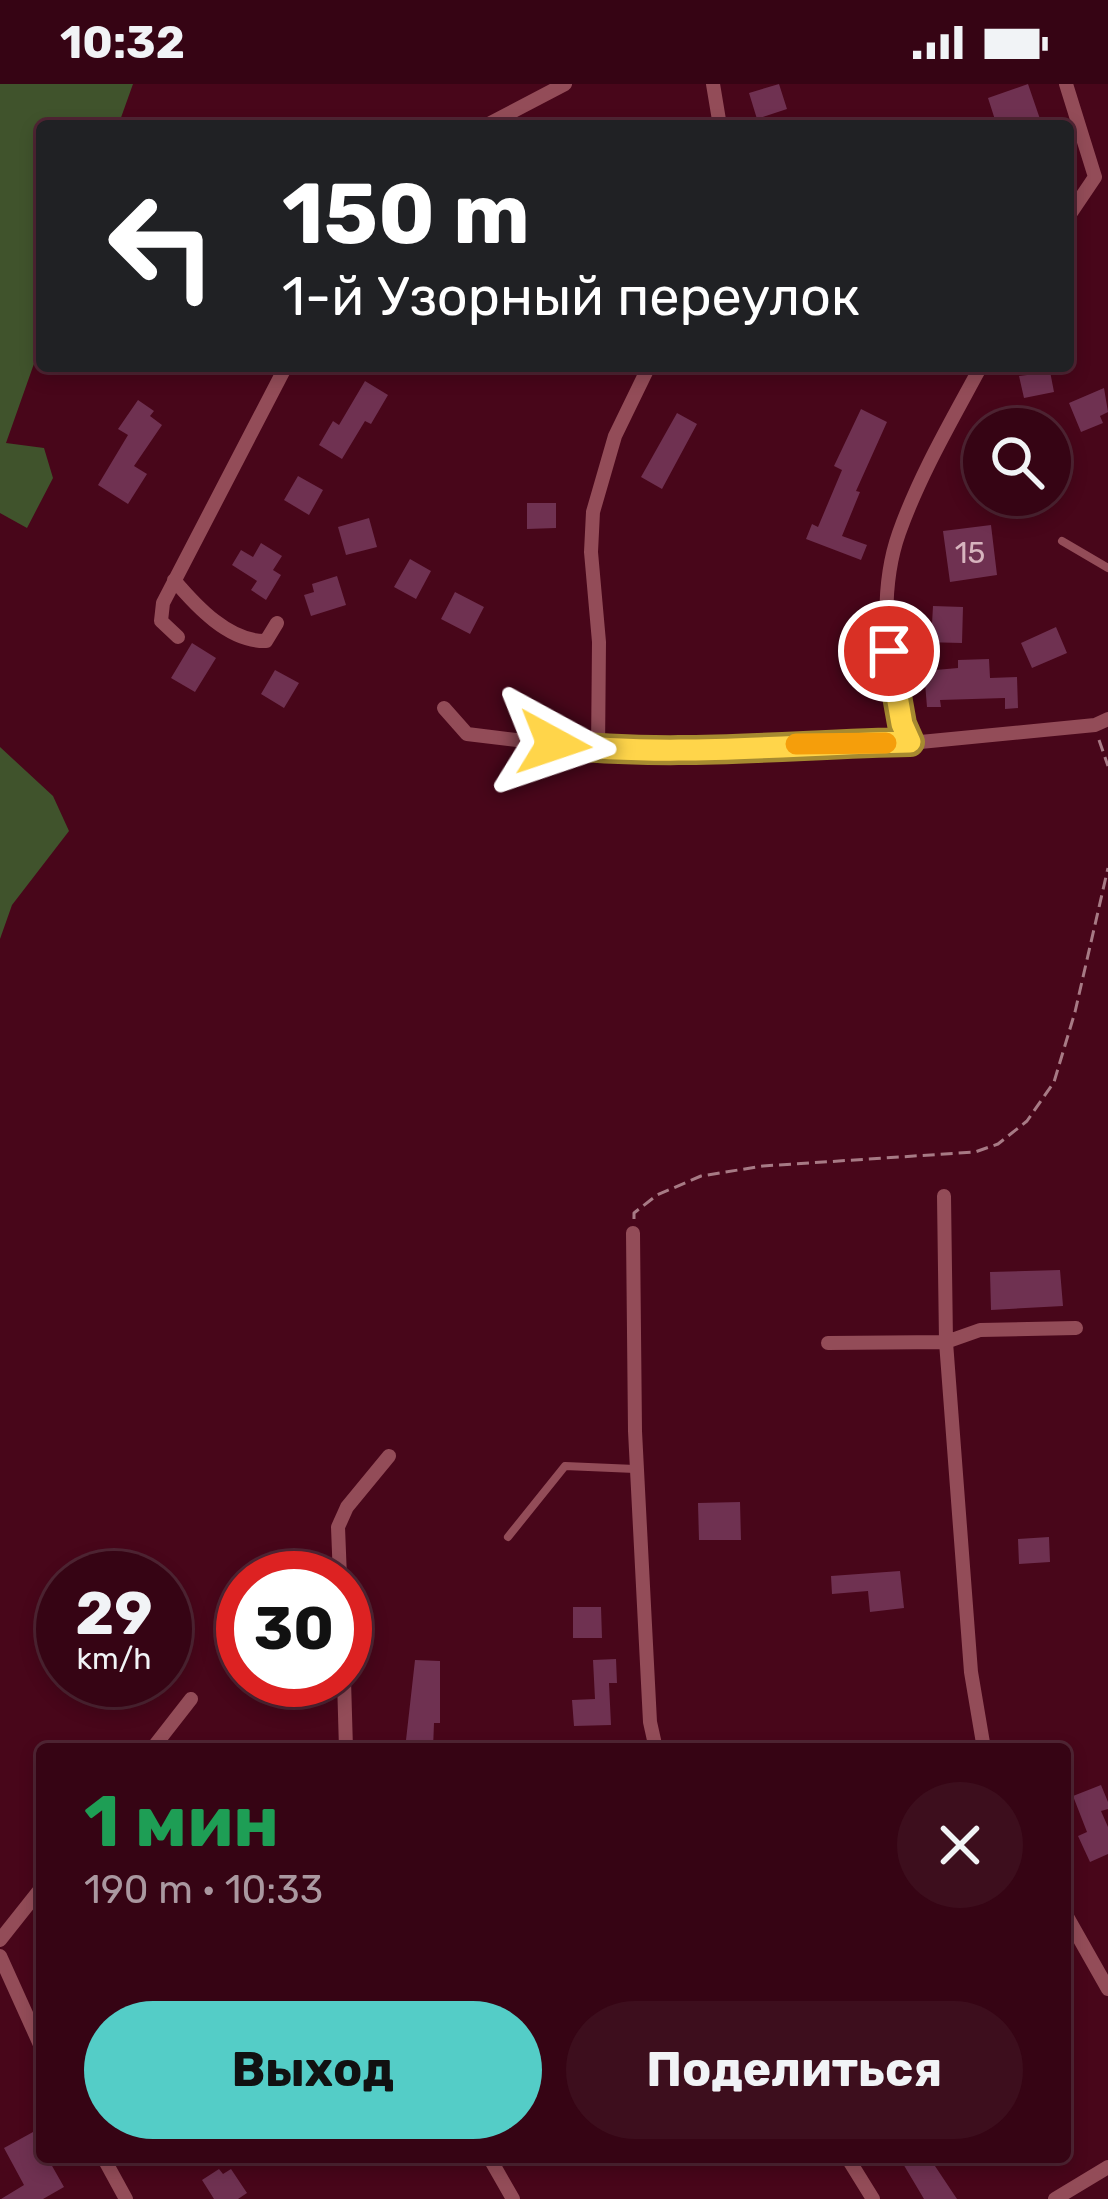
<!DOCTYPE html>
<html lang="ru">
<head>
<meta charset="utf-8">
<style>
  body { margin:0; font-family:Rubik,sans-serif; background:#3d0e1d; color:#f1f3f6; height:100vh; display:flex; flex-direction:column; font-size:45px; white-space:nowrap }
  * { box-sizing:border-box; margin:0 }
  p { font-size:39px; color:#aa98a0 }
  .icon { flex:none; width:66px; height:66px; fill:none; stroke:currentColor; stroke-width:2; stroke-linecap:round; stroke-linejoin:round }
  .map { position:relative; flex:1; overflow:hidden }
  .panel { position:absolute; left:36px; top:1659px; width:1035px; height:420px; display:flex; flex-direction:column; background:#360414; border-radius:12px; box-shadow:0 6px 18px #0003,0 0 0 3px #502534 }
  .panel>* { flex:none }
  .top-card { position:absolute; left:36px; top:36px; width:1038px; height:252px; border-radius:12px; box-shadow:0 6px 18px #0003,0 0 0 3px #502534; background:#202124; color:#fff; overflow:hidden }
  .controls { position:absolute; left:963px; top:324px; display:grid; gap:24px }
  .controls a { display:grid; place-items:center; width:108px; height:108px; border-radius:50%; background:#360414; box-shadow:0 6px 18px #0003,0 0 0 3px #502534; font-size:60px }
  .speed { position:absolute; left:36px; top:1467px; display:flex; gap:24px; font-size:60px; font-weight:700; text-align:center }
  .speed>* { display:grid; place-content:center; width:156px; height:156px; border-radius:50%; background:#360414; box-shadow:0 6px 18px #0003,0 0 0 3px #502534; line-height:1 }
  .speed small { font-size:30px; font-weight:400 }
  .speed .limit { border:18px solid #d22; background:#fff; color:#111 }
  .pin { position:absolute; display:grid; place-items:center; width:102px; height:102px; color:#fff; margin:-51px; border:6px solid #fff; border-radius:50%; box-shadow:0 3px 12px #0007 }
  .me { position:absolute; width:132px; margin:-66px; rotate:95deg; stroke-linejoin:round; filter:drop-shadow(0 0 9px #0008) }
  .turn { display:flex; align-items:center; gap:42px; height:252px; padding:0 48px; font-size:54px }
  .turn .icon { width:156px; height:156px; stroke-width:2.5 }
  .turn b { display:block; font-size:84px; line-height:102px }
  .round { display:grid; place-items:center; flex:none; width:126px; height:126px; border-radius:63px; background:#3d0e1d }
  .summary { display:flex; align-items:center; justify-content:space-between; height:204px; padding:0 48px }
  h1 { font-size:72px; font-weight:700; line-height:90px; color:#1e9e55 }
  .cta { display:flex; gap:24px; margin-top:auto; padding:24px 48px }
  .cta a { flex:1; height:138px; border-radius:72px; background:#54cdc7; color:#111; font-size:48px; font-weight:700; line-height:138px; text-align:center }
  .cta a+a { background:#3d0e1d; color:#f1f3f6 }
  .status { display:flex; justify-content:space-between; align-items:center; height:84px; padding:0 60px; background:#360414; direction:ltr }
  .status svg { height:33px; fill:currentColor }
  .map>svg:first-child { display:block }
  .green { fill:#40532c }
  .building { fill:#6f3151 }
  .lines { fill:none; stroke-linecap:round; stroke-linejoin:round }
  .path { stroke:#a77a85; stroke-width:3; stroke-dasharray:12 6; stroke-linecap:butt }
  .lane { stroke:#934c58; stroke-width:8 }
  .street { stroke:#934c58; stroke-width:14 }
  .route-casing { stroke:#a68a30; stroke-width:30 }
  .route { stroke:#ffd54a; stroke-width:21 }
  .slow { stroke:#f59e0b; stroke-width:21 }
  .labels { text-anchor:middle; stroke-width:9; stroke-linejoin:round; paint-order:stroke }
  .number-label { font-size:30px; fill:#d7b4be }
</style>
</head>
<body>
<div class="status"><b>10:32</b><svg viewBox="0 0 49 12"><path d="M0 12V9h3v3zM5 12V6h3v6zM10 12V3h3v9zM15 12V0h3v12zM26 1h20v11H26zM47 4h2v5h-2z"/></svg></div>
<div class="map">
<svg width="1108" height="2115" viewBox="0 0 1108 2115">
  <rect width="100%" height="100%" fill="#48061a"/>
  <path class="green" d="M0,0H133L118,42H42V257L6,359L44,364L53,394L27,444L0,429Z
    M0,663L53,712L69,747L12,821L0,855Z"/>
  <path class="building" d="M779,0L787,25L757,35L749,9Z
    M1028,0L1040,35L1020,42H997L988,14Z
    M1025,282H1049L1054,308L1024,314L1019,292L1027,291Z
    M365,297L388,311L371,340L365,337L342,375L319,361L333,337L339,341Z
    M1104,304L1108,328L1100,332L1103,339L1081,348L1069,319Z
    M138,316L154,327L150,332L162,341L134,382L147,390L128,420L98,401L128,351L118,345Z
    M861,325L887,338L856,407L860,408L842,452L867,461L861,476L806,455L812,440L818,443L842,386L834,382Z
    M677,329L697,340L662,405L641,393Z
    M298,392L323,406L309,431L284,416Z
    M527,419H556V444L527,445Z
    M369,434L377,463L346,471L338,443Z
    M991,441L997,491L950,498L943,447Z
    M261,459L282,472L273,486L281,491L266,516L251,506L257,497L232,481L241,466L253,473Z
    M410,475L431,487L416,515L394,503Z
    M337,492L346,521L311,532L304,511L314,508L312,500Z
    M455,508L484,523L470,550L441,535Z
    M933,522L963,523L962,559L922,558L923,540H932Z
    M1056,543L1067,569L1032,584L1021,559Z
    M192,559L216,574L195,608L171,594Z
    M989,575L990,594L1017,593L1018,624L1005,625V614L940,616L941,623H927L924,587L958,584V576Z
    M275,586L299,599L284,624L261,610Z
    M1060,1186L1063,1222L991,1226L990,1188Z
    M740,1418L741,1456H699L698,1419Z
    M1049,1453L1050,1478L1019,1480L1018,1455Z
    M900,1487L904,1524L870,1528L868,1507L832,1510L831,1492Z
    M573,1523H601L602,1554H573Z
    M616,1575L617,1599H609L611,1641L574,1642L572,1616L595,1615L593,1576Z
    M415,1576L440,1577V1639H434L433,1665H405Z
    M1101,1701L1108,1718V1725L1101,1727L1108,1743V1770L1090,1778L1078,1752L1087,1748L1073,1712Z
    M33,2048L42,2064V2073H47L64,2103L43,2115H1L24,2101L4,2064Z
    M899,2073H929L957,2115H924Z
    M219,2085L223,2090L231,2085L247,2109L238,2115H214L202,2096Z"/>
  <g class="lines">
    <path class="path" d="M1099,656L1108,682
      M634,1135V1129L657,1111L701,1092L763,1082L975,1068L998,1060L1027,1037L1054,998L1075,928L1108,784"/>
    <path class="lane" d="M1062,457L1108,484
      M508,1453L565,1382L635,1385"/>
    <path class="street" d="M713,0L720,42
      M1066,0L1095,93L1068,133
      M485,42L565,0
      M174,496C196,522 229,558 266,557L277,539
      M178,553L161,537L163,519L286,282
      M444,624L467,650L598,666L674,667L812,659H910L1095,641L1108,635
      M910,659C886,599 877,511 899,449C920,390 952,336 981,282
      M598,666L599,558L591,468L593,428L615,352L649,282
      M944,1112L946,1258L971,1588L984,1665
      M633,1149L635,1347L650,1638L656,1665
      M828,1259L946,1258L980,1246L1076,1244
      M340,1494L338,1443L347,1423L389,1372
      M344,1596L346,1665
      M152,1665L191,1615
      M1065,1829L1108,1905
      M0,1856L42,1803
      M0,1872L42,1965
      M103,2073L126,2115
      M489,2073L513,2115
      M847,2073L873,2115
      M1055,2115L1108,2083"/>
  </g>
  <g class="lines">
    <defs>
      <path id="route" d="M554,660C672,674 792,660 910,658L902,640L889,567"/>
    </defs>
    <use href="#route" class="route-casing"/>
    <use href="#route" class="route"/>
    <path class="slow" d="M796,660L886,659"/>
  </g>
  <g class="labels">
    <g class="number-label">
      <text x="970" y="479">15</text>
    </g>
  </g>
</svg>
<div class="controls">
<a><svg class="icon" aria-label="search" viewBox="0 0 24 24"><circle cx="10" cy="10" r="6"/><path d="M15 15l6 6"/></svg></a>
</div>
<div class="speed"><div>29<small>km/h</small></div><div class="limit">30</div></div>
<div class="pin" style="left:889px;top:567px;background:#d93025"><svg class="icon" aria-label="arrive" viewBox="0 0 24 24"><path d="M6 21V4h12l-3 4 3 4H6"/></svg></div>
<svg class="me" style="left:554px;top:660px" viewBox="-20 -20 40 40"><path d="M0-17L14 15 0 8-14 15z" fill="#ffd54a" stroke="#fff" stroke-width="4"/></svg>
<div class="top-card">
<div class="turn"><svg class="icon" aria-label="left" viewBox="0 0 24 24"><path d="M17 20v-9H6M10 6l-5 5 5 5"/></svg><div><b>150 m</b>1-й Узорный переулок</div></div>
</div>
<section class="panel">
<div class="summary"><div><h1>1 мин</h1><p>190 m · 10:33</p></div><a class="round"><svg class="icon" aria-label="close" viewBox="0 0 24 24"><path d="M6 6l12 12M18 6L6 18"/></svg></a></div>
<div class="cta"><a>Выход</a><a>Поделиться</a></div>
</section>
</div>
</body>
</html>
